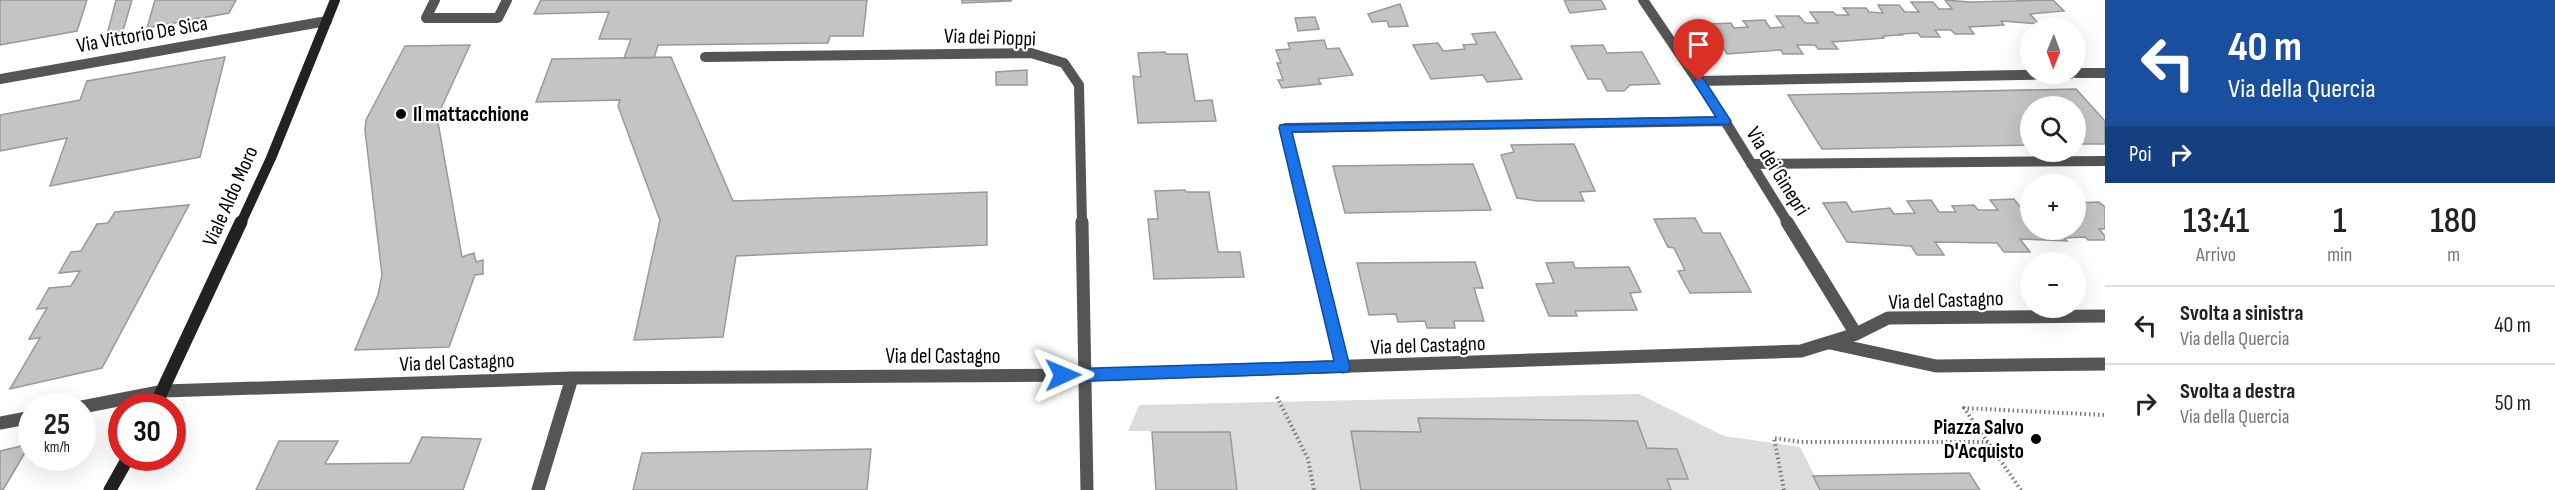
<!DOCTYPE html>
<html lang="it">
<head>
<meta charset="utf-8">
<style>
  body { margin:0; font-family:"Sofia Sans Condensed",sans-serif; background:#f2f2f2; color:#222; height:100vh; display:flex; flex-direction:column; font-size:22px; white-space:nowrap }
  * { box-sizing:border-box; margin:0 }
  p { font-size:20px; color:#767676 }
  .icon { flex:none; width:33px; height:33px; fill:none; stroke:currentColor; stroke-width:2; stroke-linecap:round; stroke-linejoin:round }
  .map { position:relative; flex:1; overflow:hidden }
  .side { display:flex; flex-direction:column; background:#fff; width:450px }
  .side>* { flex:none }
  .top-card { background:#1a4fa0; color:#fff; overflow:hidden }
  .needle { width:39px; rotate:181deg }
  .controls { position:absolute; left:2020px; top:18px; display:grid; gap:12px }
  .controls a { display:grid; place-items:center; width:66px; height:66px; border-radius:50%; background:#fff; box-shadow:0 6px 24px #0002; font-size:30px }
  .speed { position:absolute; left:18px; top:393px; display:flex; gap:12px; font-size:30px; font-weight:700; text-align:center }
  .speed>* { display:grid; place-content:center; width:78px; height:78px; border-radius:50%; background:#fff; box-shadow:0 6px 24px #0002; line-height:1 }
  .speed small { font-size:15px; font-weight:400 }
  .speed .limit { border:9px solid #d22; background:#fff; color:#111 }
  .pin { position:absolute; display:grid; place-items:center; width:51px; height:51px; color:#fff; margin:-62px -26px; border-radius:50% 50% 50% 0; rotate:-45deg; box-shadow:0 0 6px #0007 }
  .pin .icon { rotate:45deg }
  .me { position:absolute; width:66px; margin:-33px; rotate:89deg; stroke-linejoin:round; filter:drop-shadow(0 0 4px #0008) }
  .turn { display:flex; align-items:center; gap:21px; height:126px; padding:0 24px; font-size:27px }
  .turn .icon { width:78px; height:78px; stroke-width:2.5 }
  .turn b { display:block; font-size:42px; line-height:51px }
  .then { display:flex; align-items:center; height:57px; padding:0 24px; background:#0003; gap:12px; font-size:22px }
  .eta { display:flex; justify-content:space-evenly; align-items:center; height:102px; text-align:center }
  .eta b { font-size:36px; font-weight:600; line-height:42px }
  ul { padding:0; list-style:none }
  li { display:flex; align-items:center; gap:18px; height:78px; padding:0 24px; border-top:2px solid #e0e0e0 }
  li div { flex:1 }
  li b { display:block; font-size:22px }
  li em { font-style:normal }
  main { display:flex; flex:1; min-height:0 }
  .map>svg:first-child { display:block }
  .green { fill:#dcdcdc }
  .building { fill:#c4c4c4; stroke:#999; stroke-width:1.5 }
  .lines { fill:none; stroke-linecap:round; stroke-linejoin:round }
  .path { stroke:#777; stroke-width:4; stroke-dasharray:1.5 3; stroke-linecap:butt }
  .lane { stroke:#555; stroke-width:10 }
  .street-far1 { stroke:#555; stroke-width:10 }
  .street { stroke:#555; stroke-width:13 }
  .secondary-far1 { stroke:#222; stroke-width:10 }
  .secondary { stroke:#222; stroke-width:13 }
  .route { fill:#1a73e8; stroke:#114b97; stroke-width:1.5 }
  .poi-dot { fill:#000; stroke:#fff; stroke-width:2 }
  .labels { text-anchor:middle; stroke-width:4.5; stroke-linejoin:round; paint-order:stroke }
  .street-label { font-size:21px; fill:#000; stroke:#fff }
  .poi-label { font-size:21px; font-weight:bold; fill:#000; stroke:#fff; text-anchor:start }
</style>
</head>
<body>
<main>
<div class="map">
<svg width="2105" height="490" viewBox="0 0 2105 490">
  <rect width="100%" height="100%" fill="#fff"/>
  <path class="green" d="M1639,394L1724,436L1800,447L1822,490H1237L1230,432L1128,431L1139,405Z"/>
  <path class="building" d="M0,0H87L77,31L0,45Z
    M116,0H132L123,31L107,35Z
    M155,0H236L229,13L147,28Z
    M541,0H867L863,36H830L828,43L658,45L654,58H624L631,39H599L609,12L534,14Z
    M962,0H1011V1L962,3Z
    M1564,0H1601L1606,9L1570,13Z
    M1945,0L1970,2L2053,0L2064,11L2030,14L2039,24L2001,21L2004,25L1969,27L1974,34H1955L1951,30H1935L1940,37H1921L1918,33L1900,34L1902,35L1883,36L1884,38L1832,42L1838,49H1818L1815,45H1797L1803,54H1783L1781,50L1727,54L1709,24L1731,23L1734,28L1748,27L1743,21L1765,20L1770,28L1784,27L1776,16H1799L1805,23H1818L1810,12H1833L1836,15H1849L1843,8H1866L1869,12L1883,13L1878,5H1899L1905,12H1919L1911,2H1933L1939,9H1952Z
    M1400,4L1408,26L1389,27L1387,21L1372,22L1368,14Z
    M1315,17L1319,29L1298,31L1295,18Z
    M1495,32L1522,79L1487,82L1483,75L1431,79L1413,45L1438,43L1443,51L1465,49L1463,45L1477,44L1472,34Z
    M1324,40L1327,49L1339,48L1353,75L1318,79L1321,84L1282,88L1278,80H1283L1277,63H1281L1276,50L1290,49L1288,43Z
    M470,45L437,117L462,257L474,253L476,262L483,260V274L475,275L449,347L355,350L378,295L382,275L365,130L366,120L405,46Z
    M1603,45L1607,53L1642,52L1660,84L1630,85L1624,91H1607L1601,79H1588L1571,46Z
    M1165,52L1166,54H1187L1195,101L1212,100L1216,121L1138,123L1133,76L1141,77L1138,53Z
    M225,57L200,157L50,186L67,138L0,151V115L80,100L87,81Z
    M671,57L733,201L987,192V245L736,256L723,337L634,340L660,220L618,106L620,100L536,102L552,59Z
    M1027,70V85H996V72Z
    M2076,89L2105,121V144H2076V106H2031V145L1822,149L1788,95Z
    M1574,144L1595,191L1580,192L1584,201H1537L1517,198L1501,155L1514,152L1511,145Z
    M1473,164L1491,210L1345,213L1333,166Z
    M1185,190L1186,192H1209L1218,252H1240L1244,277L1154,279L1148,219H1158L1155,191Z
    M2014,199L2021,208H2031V230H2076V207H2081L2077,203L2099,202L2105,207V229H2099L2105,236V240H2088L2085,237L2064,238L2067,241L2020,239L2030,252H2004L1997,243L1935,242L1944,255H1917L1911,246L1847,242L1823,203L1846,202L1852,212L1890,208L1894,214L1915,213L1907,201L1931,200L1939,212H1956L1952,206L1974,205L1978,210H1998L1990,200Z
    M189,205L102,368L10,389L40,338L29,339L47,308L37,309L49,288L71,286L80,271L59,273L71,252L81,251L97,224L108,223L115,212Z
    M1695,218L1703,233H1720L1751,292L1690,293L1678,271L1685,270L1674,248L1668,247L1654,219Z
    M1475,262L1483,288H1474L1484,321H1454L1455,328H1427L1425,321L1398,322L1396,314L1369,315L1357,263Z
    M1573,262L1575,268L1629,267L1641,292L1630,293L1637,310L1575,311L1577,316H1549L1536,284L1554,283L1546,263Z
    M1418,418L1637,421L1647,448L1677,449L1688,479H1667L1671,490H1361L1351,431L1421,432Z
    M1152,432H1230L1237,490H1156Z
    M422,437L481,439L463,490H256L279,441H338L325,464L410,463Z
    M30,444L3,490H0V451Z
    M871,449L867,490H633L642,453Z
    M1969,473L1980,490H1820L1813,476Z"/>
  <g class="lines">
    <path class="path" d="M1277,397L1308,459L1314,490
      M1784,490L1774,438L1801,442H1988
      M2021,490L1964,408L2105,415"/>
    <path class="lane" d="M435,0L426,18H498L507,0"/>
    <path class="street-far1" d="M1643,0L1725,121L1788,223
      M705,57L1031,53L1064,63L1079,85L1082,223
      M2076,73H2105
      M0,79L327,21
      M1699,81L2070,74
      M1751,164L2105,161
      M1308,223L1285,128L1725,121"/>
    <path class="street" d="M1082,222L1087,490
      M1308,222L1343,367
      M1787,222L1856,334
      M1830,343L1936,366L2105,364
      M82,407L164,391L572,378L1086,375L1801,351L1856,334L1888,318L2105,316
      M0,423L32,417
      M538,490L572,378"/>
    <path class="secondary-far1" d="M241,223L271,158L335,0"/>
    <path class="secondary" d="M155,406L241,222
      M110,490L128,458"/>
  </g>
  <path class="route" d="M1699,77L1703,78L1729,118L1731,121L1729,124L1292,132L1350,367L1348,372L1063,382L1058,380L1056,375L1058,371L1063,369L1334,361L1279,128L1280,125L1716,117L1693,81Z"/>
  <g class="poi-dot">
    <circle cx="401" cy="114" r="6"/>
    <circle cx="2036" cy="439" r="6"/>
  </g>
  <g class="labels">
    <g class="street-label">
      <text transform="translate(142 34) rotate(-10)" y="7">Via Vittorio De Sica</text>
      <text transform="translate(990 37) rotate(2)" y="7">Via dei Pioppi</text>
      <text transform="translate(1778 171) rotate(58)" y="7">Via dei Ginepri</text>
      <text transform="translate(230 196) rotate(-66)" y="7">Viale Aldo Moro</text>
      <text transform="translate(1946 300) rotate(-2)" y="7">Via del Castagno</text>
      <text transform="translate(1428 345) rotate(-2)" y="7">Via del Castagno</text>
      <text x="943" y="363">Via del Castagno</text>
      <text transform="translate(457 362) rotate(-2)" y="7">Via del Castagno</text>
    </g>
    <g class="poi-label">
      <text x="413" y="121">Il mattacchione</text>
      <text x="2024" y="434" text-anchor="end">Piazza Salvo<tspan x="2024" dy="24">D'Acquisto</tspan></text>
    </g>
  </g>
</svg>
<div class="controls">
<a><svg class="needle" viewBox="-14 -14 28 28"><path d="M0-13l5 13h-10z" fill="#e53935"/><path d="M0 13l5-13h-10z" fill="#767676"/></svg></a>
<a><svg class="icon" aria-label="search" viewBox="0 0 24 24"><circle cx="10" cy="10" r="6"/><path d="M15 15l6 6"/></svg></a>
<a>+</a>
<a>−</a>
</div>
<div class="speed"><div>25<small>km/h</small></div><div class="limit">30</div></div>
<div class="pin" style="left:1699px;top:81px;background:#d93025"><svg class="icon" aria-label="arrive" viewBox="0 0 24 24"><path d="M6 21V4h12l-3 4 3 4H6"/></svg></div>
<svg class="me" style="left:1063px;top:375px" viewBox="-20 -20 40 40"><path d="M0-17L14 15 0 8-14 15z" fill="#1a73e8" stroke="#fff" stroke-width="4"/></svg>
</div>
<section class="side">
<div class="top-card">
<div class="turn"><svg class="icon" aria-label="left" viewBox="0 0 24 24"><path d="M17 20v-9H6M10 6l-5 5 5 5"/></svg><div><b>40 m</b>Via della Quercia</div></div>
<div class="then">Poi<svg class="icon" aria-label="right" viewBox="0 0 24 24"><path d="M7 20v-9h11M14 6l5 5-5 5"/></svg></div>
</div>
<div class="eta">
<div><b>13:41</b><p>Arrivo</p></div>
<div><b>1</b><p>min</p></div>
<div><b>180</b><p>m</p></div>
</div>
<ul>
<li><svg class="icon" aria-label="left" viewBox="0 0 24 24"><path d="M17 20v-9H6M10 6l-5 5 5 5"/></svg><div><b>Svolta a sinistra</b><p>Via della Quercia</p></div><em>40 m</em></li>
<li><svg class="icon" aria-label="right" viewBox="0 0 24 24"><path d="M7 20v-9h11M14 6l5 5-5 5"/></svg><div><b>Svolta a destra</b><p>Via della Quercia</p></div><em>50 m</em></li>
</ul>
</section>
</main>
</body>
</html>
